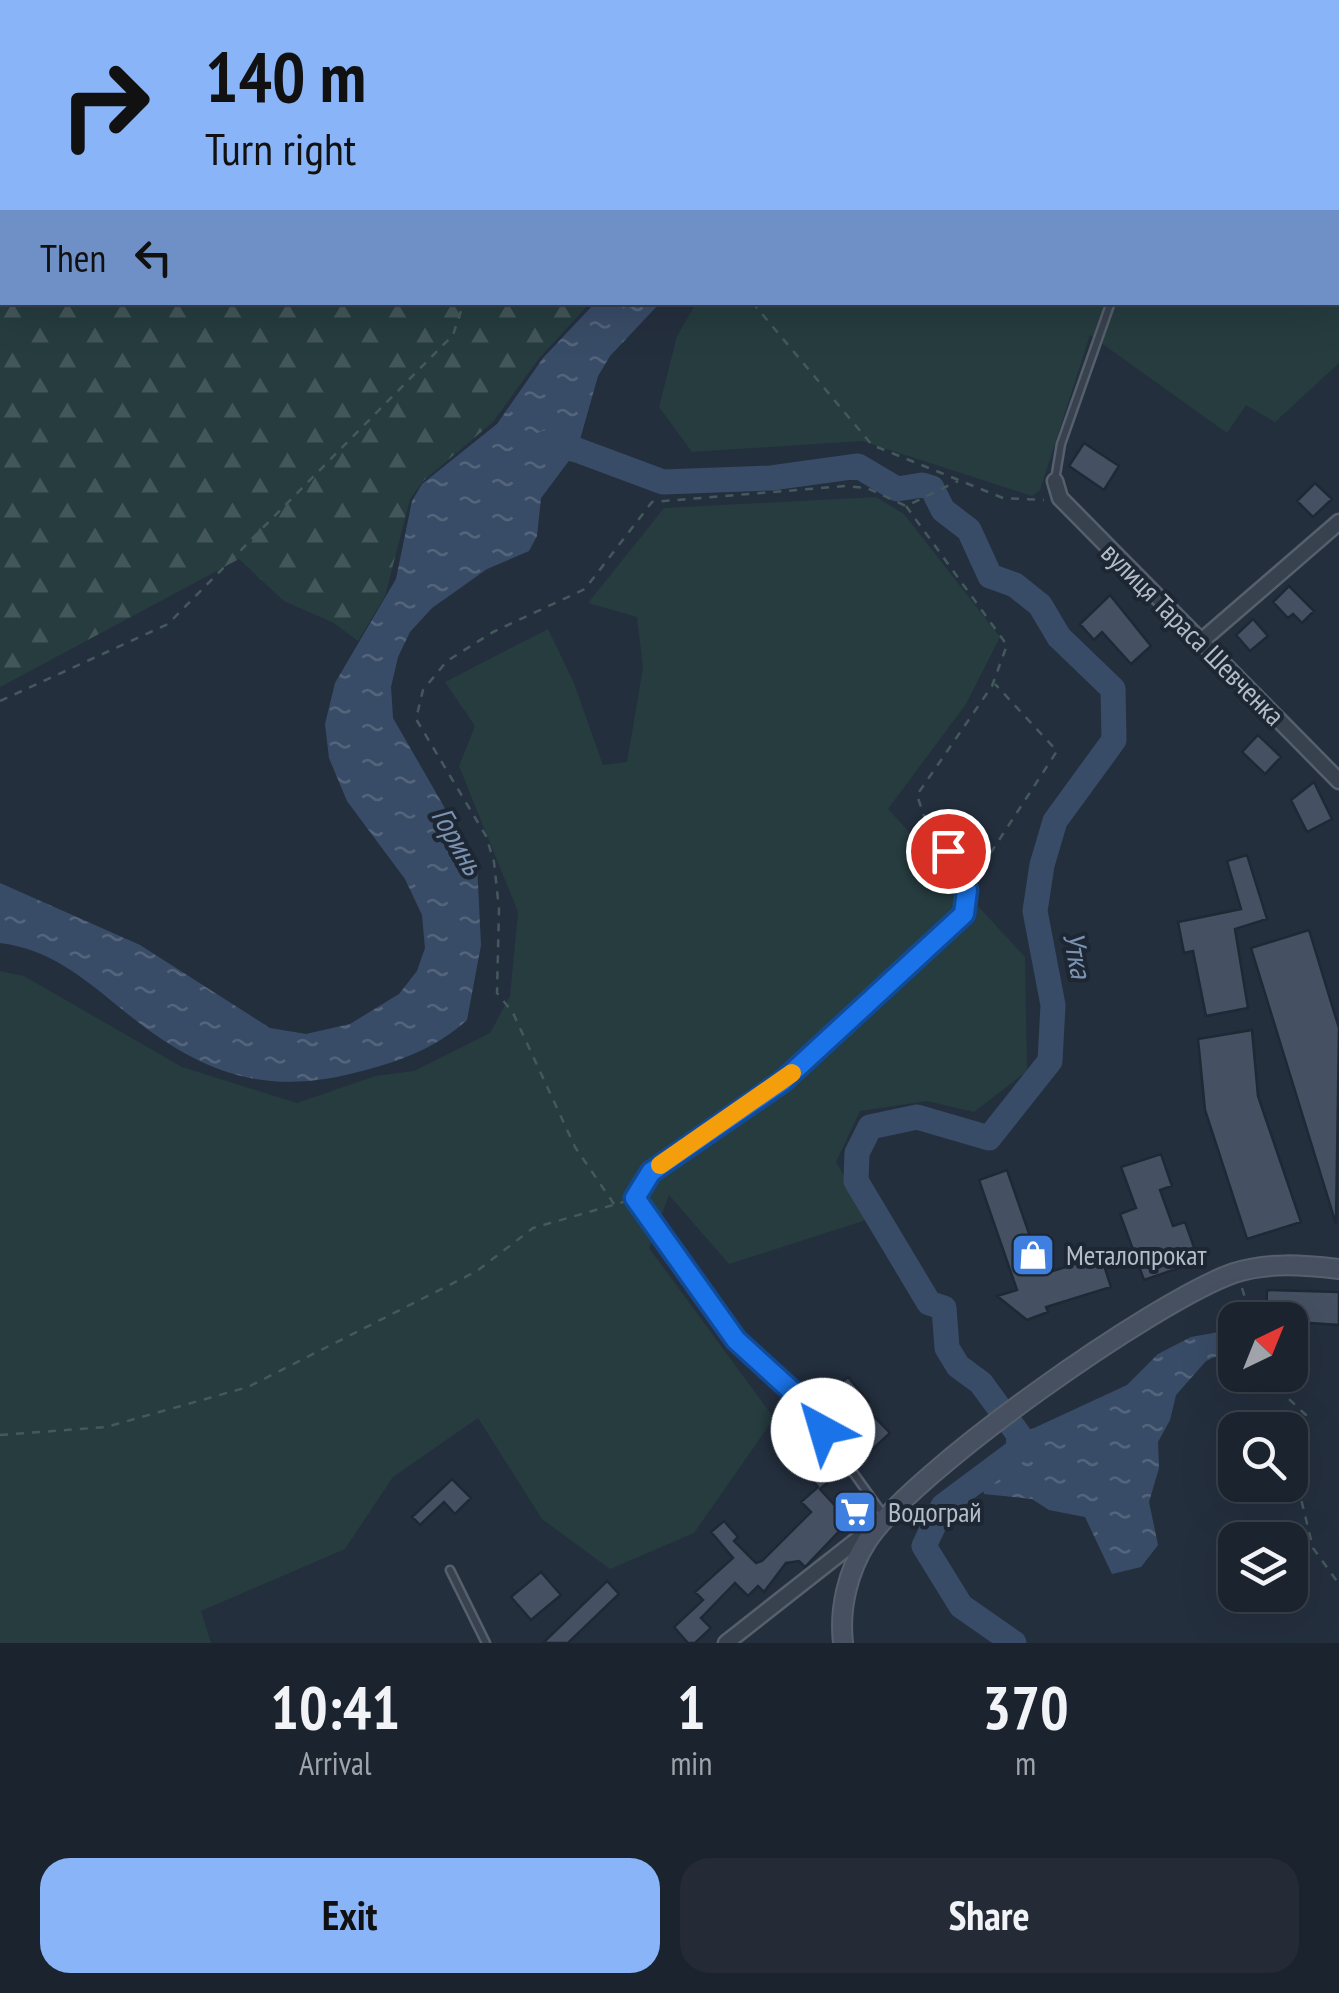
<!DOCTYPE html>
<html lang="en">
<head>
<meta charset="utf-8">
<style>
  body { margin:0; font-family:"PT Sans Narrow",sans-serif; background:#242b36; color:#f1f3f6; height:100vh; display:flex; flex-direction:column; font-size:38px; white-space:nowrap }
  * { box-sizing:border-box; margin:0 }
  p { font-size:32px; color:#a0a4aa }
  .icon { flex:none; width:55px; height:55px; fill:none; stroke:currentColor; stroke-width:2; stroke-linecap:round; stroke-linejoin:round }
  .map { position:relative; height:1643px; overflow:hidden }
  .drawer { display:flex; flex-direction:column; background:#1b232e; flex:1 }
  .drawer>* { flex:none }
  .guide { position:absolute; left:0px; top:0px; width:1340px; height:305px; box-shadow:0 10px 40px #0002,0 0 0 2px #39404a; background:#8ab4f8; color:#111; overflow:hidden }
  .needle { width:65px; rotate:43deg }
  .fabs { position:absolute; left:1218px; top:1302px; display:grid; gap:20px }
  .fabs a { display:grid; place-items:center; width:90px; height:90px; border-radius:20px; background:#1b232e; box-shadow:0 10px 40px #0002,0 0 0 2px #39404a; font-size:50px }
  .pin { position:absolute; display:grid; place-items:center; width:85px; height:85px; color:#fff; margin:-42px; border:5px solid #fff; border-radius:50%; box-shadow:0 2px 10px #0007 }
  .me { position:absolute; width:110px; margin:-55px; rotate:321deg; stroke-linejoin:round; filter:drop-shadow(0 0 8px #0008) }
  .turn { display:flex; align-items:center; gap:35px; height:210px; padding:0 40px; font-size:45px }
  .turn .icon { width:130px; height:130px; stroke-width:2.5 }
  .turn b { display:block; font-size:70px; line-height:85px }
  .then { display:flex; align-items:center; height:95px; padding:0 40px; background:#0003; gap:20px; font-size:38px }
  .eta { display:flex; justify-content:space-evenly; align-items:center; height:170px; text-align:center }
  .eta b { font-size:60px; font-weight:800; line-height:70px }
  .button { display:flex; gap:20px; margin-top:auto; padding:20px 40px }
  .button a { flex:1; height:115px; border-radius:30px; background:#8ab4f8; color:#111; font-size:40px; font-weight:800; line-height:115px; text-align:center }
  .button a+a { background:#242b36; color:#f1f3f6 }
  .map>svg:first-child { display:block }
  .green { fill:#263c3f }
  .forest { fill:url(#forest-firs) }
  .water { fill:url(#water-ripples) }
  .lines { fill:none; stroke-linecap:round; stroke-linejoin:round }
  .river { stroke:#394c67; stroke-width:25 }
  .building { fill:#455162; stroke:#1f2835; stroke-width:2.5 }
  .lane-casing { stroke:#565f6c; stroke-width:11 }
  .street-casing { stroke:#565f6c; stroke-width:19 }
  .secondary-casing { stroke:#565f6c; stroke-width:22 }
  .path { stroke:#44595c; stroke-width:2.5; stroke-dasharray:8 8; stroke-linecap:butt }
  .lane { stroke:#38414e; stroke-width:6 }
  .street { stroke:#38414e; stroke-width:14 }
  .secondary { stroke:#465061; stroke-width:18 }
  .route-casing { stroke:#114b97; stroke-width:25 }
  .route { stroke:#1a73e8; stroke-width:18 }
  .slow { stroke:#f59e0b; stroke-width:18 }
  .labels { text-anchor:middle; stroke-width:8; stroke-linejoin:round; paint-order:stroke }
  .street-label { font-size:28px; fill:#b4bcc9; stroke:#1d2633 }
  .poi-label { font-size:28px; fill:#b4bcc9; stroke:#1d2633; text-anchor:start }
  .water-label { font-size:30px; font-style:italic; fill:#7c92b1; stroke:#1d2633 }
</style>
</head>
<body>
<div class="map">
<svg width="1339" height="1643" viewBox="0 0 1339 1643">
  <defs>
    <pattern id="forest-firs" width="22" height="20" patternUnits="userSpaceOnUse" patternTransform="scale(2.5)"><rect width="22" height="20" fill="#263c3f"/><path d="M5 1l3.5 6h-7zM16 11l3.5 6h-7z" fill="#435659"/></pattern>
    <pattern id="water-ripples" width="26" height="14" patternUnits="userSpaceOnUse" patternTransform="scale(2.5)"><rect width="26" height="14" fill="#394c67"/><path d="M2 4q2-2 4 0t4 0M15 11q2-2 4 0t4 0" fill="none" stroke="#53647b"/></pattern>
  </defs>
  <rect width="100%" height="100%" fill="#242f3e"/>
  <path class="green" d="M865,0H1339V363L1275,422L1246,405L1227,433L1090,335L1040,490L1032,496L862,441L692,452L659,407L677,336L696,303L1338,302V2Z
    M876,497L904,514L1000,637L966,704L888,809L1025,957L1027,1071L974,1112L927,1101L860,1111L836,1162L869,1219L729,1264L669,1195L649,1248L774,1418L694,1533L610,1569L542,1519L478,1418L393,1477L345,1549L201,1611L211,1643H0V971L24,976L182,1067L297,1103L375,1076L414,1071L490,1033L510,996L518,912L459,766L475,726L445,682L548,629L574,683L603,765L627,762L643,668L637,617L588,603L664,508Z"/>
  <path class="forest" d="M0,0H752L2,2V302L590,303L540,357L493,422L423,481L410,499L385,596L358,641L334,623L284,601L239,559L0,687Z"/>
  <path class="water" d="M595,303H660L610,356L598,376L577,450L541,498L537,536L529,551L487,569L432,608L410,632L398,657L391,687L393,718L477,864L481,945L467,1020C434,1050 393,1064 350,1074C255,1097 192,1067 119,1007C81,976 49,949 0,943V883L140,945L270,1028L306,1034L350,1024L399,994L417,971L425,948L422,915L405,879L347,801L329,758L325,724L335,683L396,579L412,501L422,484L497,424L543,358Z
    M1224,1331L1226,1352L1206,1361L1176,1395L1170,1420L1158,1442L1159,1468L1149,1502L1158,1545L1141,1567L1112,1574L1085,1517L1049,1510L1032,1499L984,1494L978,1468L1019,1435L1127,1385L1158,1354L1191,1337Z"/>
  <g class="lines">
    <path class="river" d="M545,443L577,450L663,482L771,478L858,466L897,489L922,485L932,488L943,510L969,530L990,576L1015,585L1040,605L1059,637L1113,689L1114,740L1055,821L1042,865L1035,911L1053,1005L1050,1061L989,1138L917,1117L870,1127L857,1153L856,1181L929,1303L944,1308L947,1348L958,1366L981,1383L1019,1435L1018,1450L943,1506L924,1546L961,1606L1014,1643"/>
  </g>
  <path class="building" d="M1084,443L1119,466L1104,490L1069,466Z
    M1315,483L1332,499L1313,517L1297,501Z
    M1289,586L1314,611L1302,623L1293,614L1288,618L1273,602Z
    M1110,595L1151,646L1131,664L1102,632L1094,640L1080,624Z
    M1253,619L1268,636L1250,651L1236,635Z
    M1258,735L1281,757L1265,774L1242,752Z
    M1314,782L1332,819L1307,832L1291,800Z
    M1247,855L1267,919L1235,929L1248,1008L1206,1016L1193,951L1184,953L1178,922L1241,909L1227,861Z
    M1309,930L1339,1028L1336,1224L1251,948Z
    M1252,1030L1258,1096L1301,1222L1247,1239L1205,1110L1198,1039Z
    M1161,1154L1172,1186L1160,1190L1173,1226L1185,1222L1199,1261L1144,1280L1120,1214L1136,1208L1121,1167Z
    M1007,1170L1043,1274L1101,1256L1111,1287L1046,1307L1048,1312L1027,1320L997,1296L1017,1290L979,1180Z
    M1267,1290L1339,1292V1325L1266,1320Z
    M848,1377L869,1402L864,1406L890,1433L861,1460L814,1405Z
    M820,1461L834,1477L820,1489L849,1521L805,1567L799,1561L786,1563L764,1592L758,1586L748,1596L735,1583L701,1618L711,1628L695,1643H688L674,1627L703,1600L695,1592L733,1558L711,1532L724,1521L738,1537L734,1541L756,1563L762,1561L811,1512L801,1502L818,1487L806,1473Z
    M452,1479L471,1498L455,1514L444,1502L420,1525L412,1517Z
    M541,1572L561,1595L531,1620L511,1597Z
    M607,1581L619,1594L568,1643H543Z"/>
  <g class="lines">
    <defs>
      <path id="lane" d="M1216,2L1217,0
        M1055,480L1061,444L1111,302
        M885,1517L807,1408L737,1340L635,1198L651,1172L783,1081L965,914L967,891L948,851
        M450,1570L486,1643"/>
      <path id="street" d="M1055,481L1060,498L1339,781
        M1199,643L1339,522
        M726,1643L871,1529"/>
      <path id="secondary" d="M843,1643C839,1608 848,1571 867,1541C912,1472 1154,1301 1234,1273C1268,1262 1304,1265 1339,1269"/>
    </defs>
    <use href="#lane" class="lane-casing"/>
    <use href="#street" class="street-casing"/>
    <use href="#secondary" class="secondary-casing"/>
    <path class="path" d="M1059,0V2
      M567,2L568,0
      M850,2L851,0
      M752,302L872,445L1003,498L1044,500
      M906,506L1007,645L992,686L917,795L927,825L941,842
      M0,701L168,624L453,335L464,302
      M973,880L1057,751L995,684
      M614,1204L575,1147L513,1013L497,993L499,909L494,862L486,836L416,719L423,690L447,661L493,632L585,589L652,502L845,486L867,488L906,506L958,481
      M1242,1288L1252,1320
      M1269,1375L1272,1383L1306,1415L1293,1466L1313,1548L1339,1584
      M0,1435L106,1427L248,1387L477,1271L533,1228L627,1201"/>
    <use href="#lane" class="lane"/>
    <use href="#street" class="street"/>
    <use href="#secondary" class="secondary"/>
  </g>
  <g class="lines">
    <defs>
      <path id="route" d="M823,1430L793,1392L736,1340L635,1198L651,1172L783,1081L964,914L967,890L948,851"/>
    </defs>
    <use href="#route" class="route-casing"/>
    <use href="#route" class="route"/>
    <path class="slow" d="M660,1165L792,1073"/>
  </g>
  <defs>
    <symbol id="shop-square" viewBox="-11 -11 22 22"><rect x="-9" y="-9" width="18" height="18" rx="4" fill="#3f7fe0" stroke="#1d2633"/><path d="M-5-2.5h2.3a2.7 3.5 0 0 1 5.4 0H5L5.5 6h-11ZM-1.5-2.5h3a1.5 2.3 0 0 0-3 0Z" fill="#fff"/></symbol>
    <symbol id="supermarket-square" viewBox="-11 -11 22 22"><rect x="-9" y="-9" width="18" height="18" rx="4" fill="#3f7fe0" stroke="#1d2633"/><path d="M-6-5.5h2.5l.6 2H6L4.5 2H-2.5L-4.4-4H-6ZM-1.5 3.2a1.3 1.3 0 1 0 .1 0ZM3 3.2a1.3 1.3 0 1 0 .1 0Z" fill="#fff"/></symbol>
  </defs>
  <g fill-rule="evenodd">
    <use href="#shop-square" x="1008" y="1230" width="50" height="50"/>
    <use href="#supermarket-square" x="830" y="1487" width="50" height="50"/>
  </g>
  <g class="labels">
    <g class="street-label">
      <text transform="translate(1193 634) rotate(45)" y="10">вулиця Тараса Шевченка</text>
    </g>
    <g class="poi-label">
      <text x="1066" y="1265">Металопрокат</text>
      <text x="888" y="1522">Водограй</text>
    </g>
    <g class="water-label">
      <text transform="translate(457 841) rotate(60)" y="10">Горинь</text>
      <text transform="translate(1077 955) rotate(79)" y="10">Утка</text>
    </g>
  </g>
</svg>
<div class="fabs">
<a><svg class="needle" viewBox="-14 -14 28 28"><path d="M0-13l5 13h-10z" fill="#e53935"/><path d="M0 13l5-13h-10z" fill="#a0a4aa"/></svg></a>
<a><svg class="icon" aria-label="search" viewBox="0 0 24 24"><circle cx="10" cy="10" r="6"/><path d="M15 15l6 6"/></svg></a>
<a><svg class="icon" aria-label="layers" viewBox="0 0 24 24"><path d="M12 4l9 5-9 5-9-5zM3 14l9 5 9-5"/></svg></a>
</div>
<div class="pin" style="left:948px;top:851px;background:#d93025"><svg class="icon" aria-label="arrive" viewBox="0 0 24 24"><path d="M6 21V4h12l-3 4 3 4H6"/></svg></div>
<svg class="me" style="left:823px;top:1430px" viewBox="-20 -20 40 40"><circle r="19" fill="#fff"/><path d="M0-13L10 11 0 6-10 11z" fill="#1a73e8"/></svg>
<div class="guide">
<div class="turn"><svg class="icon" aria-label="right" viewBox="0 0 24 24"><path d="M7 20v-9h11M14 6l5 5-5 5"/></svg><div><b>140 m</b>Turn right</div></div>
<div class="then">Then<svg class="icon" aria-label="left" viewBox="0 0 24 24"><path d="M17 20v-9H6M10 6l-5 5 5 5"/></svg></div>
</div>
</div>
<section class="drawer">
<div class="eta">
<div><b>10:41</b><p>Arrival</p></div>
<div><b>1</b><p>min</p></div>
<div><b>370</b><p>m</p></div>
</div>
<div class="button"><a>Exit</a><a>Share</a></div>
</section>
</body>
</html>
